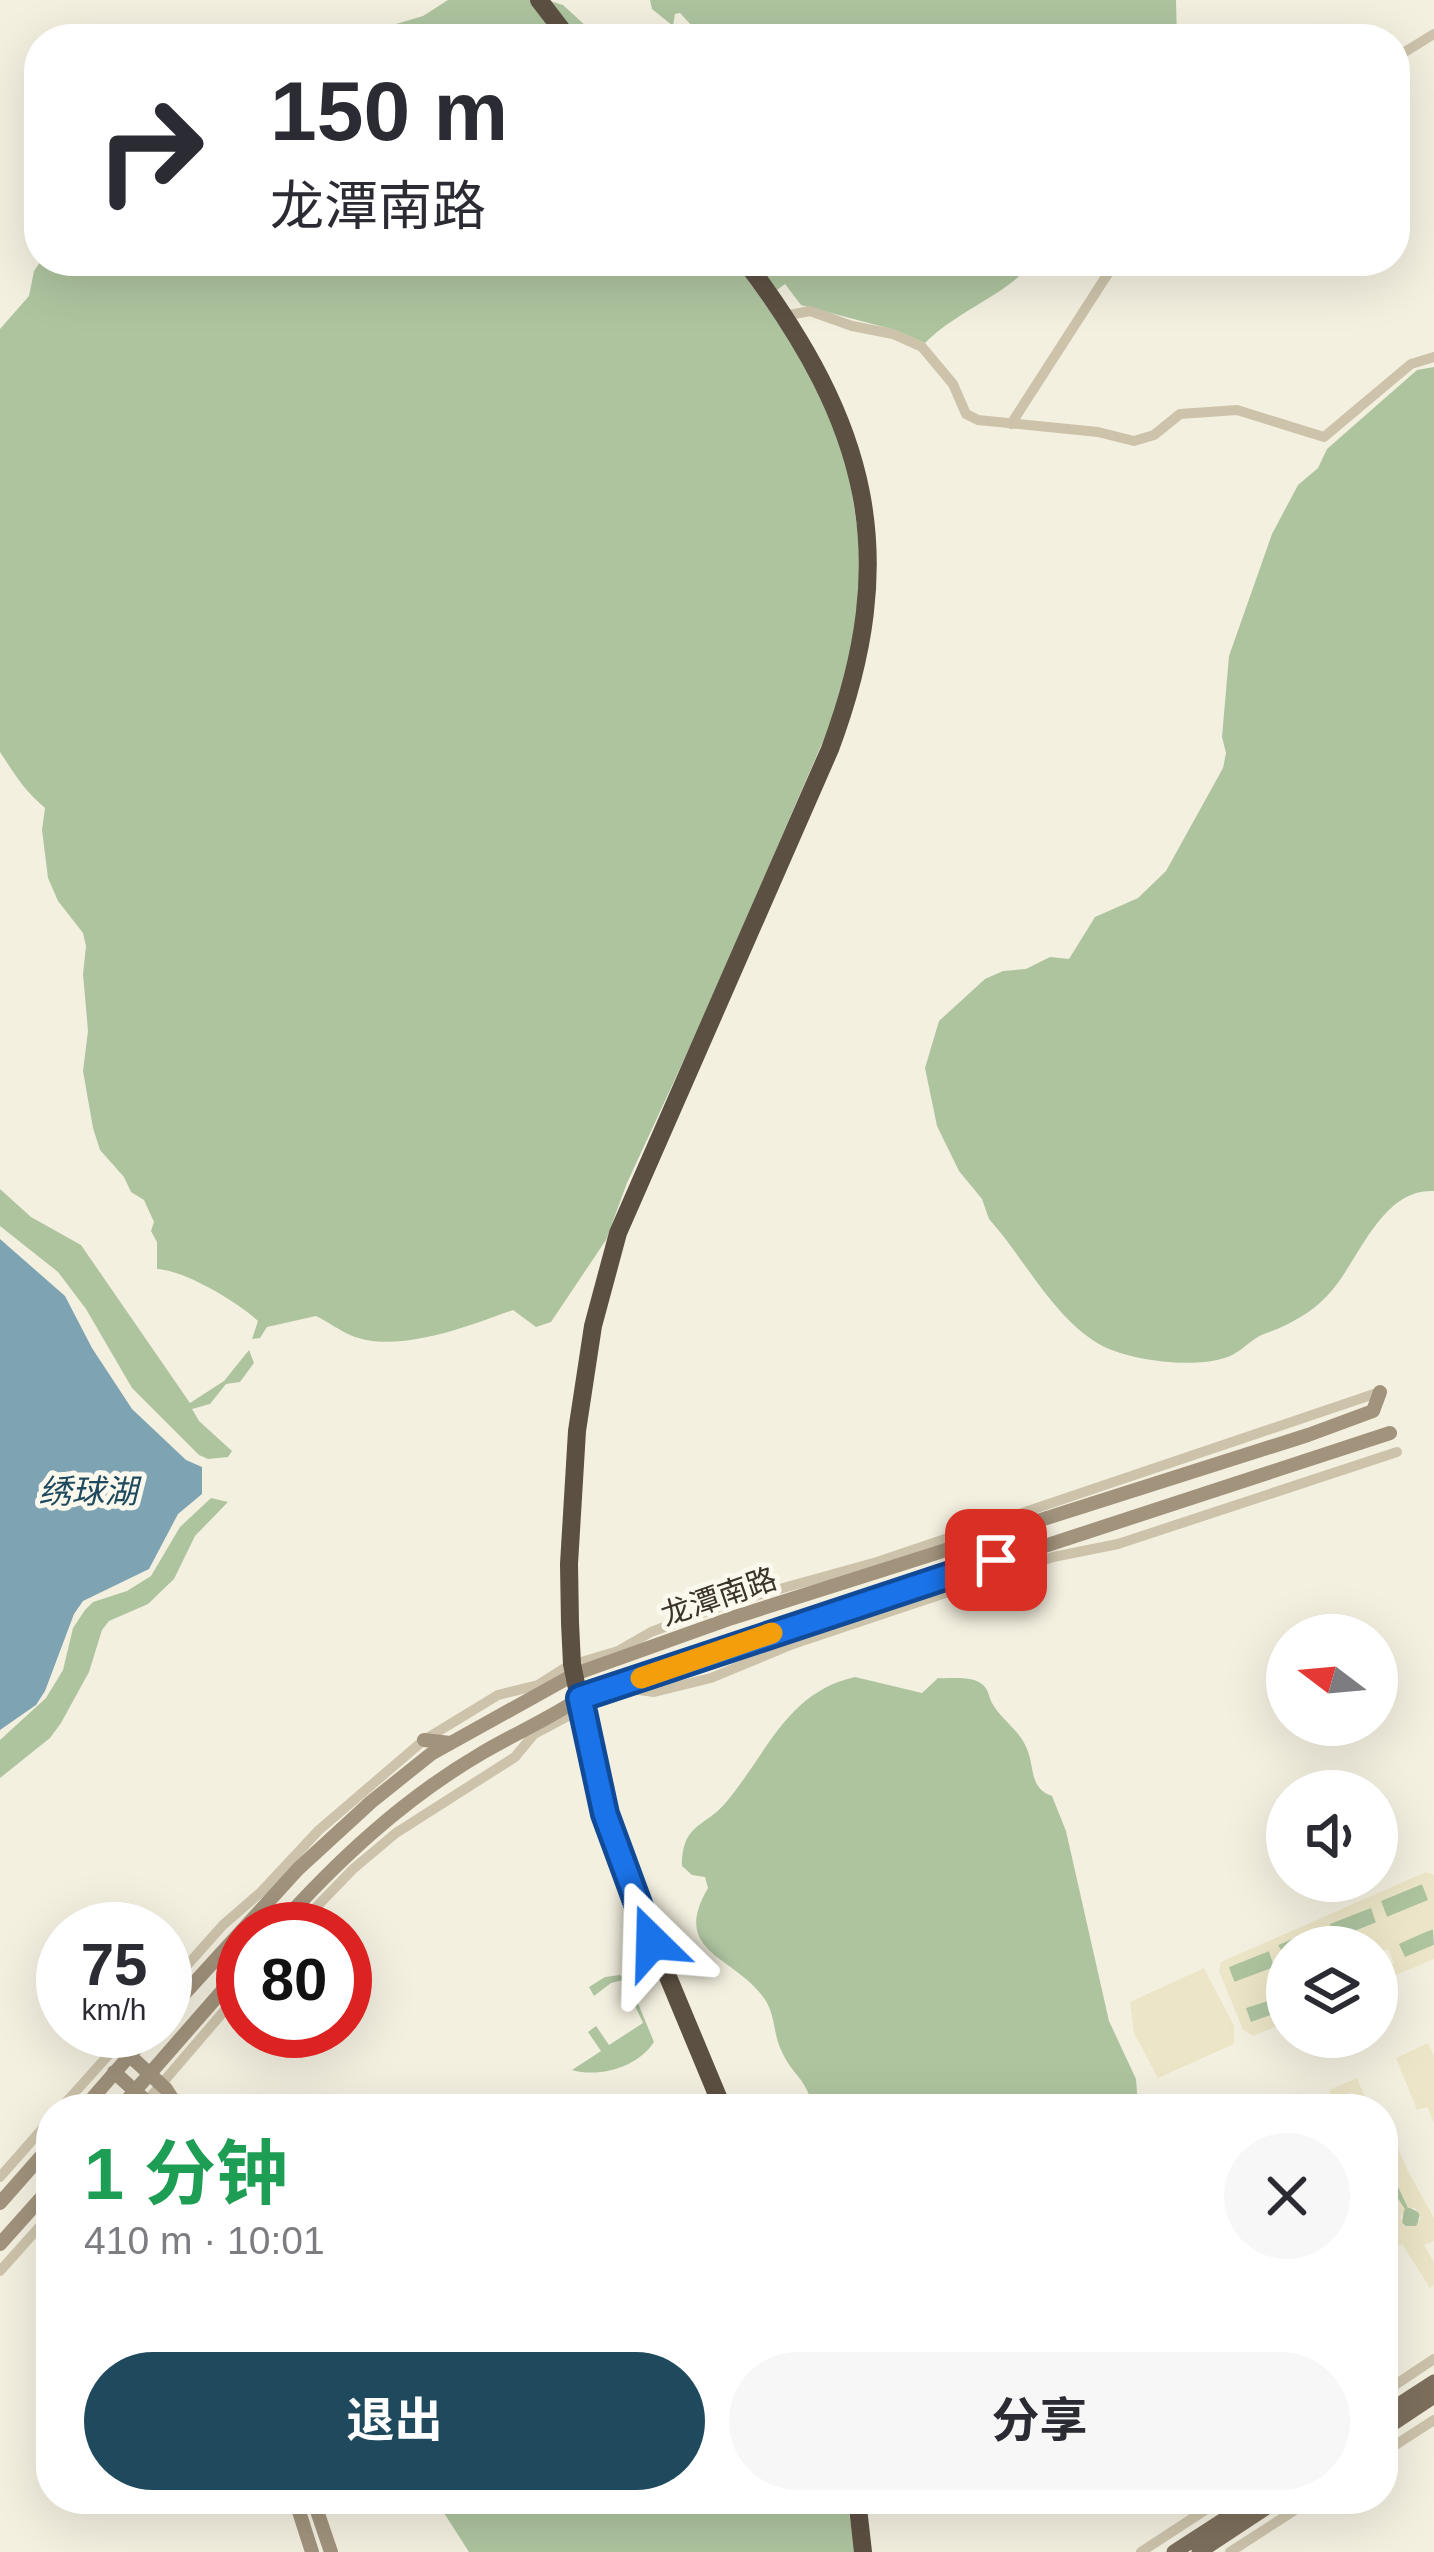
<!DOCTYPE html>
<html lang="zh">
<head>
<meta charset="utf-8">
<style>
  body { margin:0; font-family:Arial,"Noto Sans SC",sans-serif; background:#f7f7f7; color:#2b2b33; height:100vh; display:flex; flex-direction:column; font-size:45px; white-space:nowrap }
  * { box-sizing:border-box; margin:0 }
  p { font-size:39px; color:#7c7c81 }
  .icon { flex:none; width:66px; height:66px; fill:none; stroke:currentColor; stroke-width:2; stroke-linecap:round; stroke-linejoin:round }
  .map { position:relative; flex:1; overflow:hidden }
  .details { position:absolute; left:36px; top:2094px; width:1362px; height:420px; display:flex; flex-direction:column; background:#fff; border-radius:48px; box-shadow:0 12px 48px #0002 }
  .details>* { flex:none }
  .top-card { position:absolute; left:24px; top:24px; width:1386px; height:252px; border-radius:48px; box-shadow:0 12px 48px #0002; background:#fff; color:#2b2b33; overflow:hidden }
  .needle { width:78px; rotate:286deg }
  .controls { position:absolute; left:1266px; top:1614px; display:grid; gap:24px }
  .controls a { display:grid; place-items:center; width:132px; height:132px; border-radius:50%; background:#fff; box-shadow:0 12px 48px #0002; font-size:60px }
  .speed { position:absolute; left:36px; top:1902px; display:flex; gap:24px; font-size:60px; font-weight:700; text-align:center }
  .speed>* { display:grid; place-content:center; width:156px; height:156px; border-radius:50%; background:#fff; box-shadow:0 12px 48px #0002; line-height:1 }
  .speed small { font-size:30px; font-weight:400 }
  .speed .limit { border:18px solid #d22; background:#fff; color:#111 }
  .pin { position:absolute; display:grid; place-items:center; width:102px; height:102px; color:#fff; margin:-51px; border-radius:24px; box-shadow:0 6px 18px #0006 }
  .me { position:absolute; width:132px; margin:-66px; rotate:338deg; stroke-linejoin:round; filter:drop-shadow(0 0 9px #0008) }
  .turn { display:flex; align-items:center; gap:42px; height:252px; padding:0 48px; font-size:54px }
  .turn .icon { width:156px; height:156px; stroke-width:2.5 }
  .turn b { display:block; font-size:84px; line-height:102px }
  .round { display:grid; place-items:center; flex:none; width:126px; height:126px; border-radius:63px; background:#f7f7f7 }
  .overview { display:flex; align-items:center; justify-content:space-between; height:204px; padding:0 48px }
  h1 { font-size:72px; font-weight:700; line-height:90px; color:#1e9e55 }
  .action { display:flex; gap:24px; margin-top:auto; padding:24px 48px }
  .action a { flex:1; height:138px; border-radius:72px; background:#1f4a5e; color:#fff; font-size:48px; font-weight:700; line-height:138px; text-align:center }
  .action a+a { background:#f7f7f7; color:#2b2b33 }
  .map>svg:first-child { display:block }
  .green { fill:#aec49f }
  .plaza { fill:#ece5c7; fill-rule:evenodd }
  .water { fill:#7ea3b2 }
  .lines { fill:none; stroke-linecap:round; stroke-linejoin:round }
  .street { stroke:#cdc3ab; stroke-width:10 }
  .secondary { stroke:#a1937c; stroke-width:14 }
  .primary { stroke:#7d6f5c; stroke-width:15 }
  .highway { stroke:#5c5042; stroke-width:18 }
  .route-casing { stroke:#114b97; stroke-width:30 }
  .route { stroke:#1a73e8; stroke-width:21 }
  .slow { stroke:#f59e0b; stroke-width:21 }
  .labels { text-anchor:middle; stroke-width:10; stroke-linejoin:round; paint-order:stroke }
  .street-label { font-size:30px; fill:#3b342b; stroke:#fbf8ed }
  .water-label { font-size:33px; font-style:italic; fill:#1f4a5e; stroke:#fbf8ed }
</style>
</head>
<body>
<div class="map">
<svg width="1434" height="2552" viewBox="0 0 1434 2552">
  <rect width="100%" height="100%" fill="#f4f0e0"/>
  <path class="green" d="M448,0H530L561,39H345L423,16Z
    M547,0L563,5L600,39H577Z
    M650,0H1176L1177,39H704L680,13L675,14L673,26L652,9Z
    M41,261H735L793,345L844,441L862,559L853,645L830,725L701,1023L627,1183L606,1240L551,1322L536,1327L513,1310C469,1326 396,1355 350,1335C339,1330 328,1322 316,1316L267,1327L260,1338L252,1339L258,1321C238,1302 184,1270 157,1269V1242L151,1231L154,1222L144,1200L131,1192L124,1177L100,1150L93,1128L83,1071L88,1031L83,974L86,946L83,933L58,901L48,878L42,830L45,808C23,789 16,776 0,752V329L29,296L34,271Z
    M753,261H1034C1006,296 958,310 925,343L895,330L801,305L785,284L777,290Z
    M1434,367V1191C1380,1188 1359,1263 1327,1296C1310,1314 1287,1326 1264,1334C1253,1338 1245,1348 1234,1354C1203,1371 1128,1361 1099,1344C1052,1316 1025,1259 989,1219L982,1199L959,1171L937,1126L925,1068L939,1021L985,979L1003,971L1026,969L1050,957L1069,959L1095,917L1138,898L1166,871L1223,768L1226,753L1222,737L1229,656L1272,534L1298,485L1318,468L1327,449L1417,370Z
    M0,1189L31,1217L81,1245L190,1403L224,1381L249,1350L254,1363L240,1382L226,1384L210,1404L192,1409L199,1421L232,1451L228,1457L208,1459L199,1455L132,1388L86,1309L58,1272L0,1226Z
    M211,1498L228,1502L195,1536L174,1579L148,1604L109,1621L102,1630L89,1672L61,1723L50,1738L0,1778V1740L46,1698L63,1670L73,1628L85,1610L93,1602L127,1591L151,1576L180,1527Z
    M855,1677L922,1693L938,1678C951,1679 974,1675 984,1686C989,1691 989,1698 992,1703C1002,1721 1020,1730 1027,1749C1035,1768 1029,1788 1052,1796L1066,1831L1109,2021L1136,2079L1138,2106L1120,2100L1114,2109H814C805,2076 793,2076 782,2052C773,2035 776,2015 764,1998C733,1955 670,1953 708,1888L705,1877L692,1875L682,1866C682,1822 706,1828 728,1800C768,1751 788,1692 855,1677Z
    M1422,1884L1429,1900L1387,1917L1380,1901Z
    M1371,1907L1377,1922L1335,1939L1329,1924Z
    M1319,1927L1325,1943L1316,1947H1287L1284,1961L1278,1945Z
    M1433,1929L1434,1945L1404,1958L1398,1943Z
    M1269,1951L1275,1967L1235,1983L1228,1967Z
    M620,1975L630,1984L654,2042C638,2067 600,2078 572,2070L601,2051L588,2032L596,2026L609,2045L643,2023L623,1980L611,1983L594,1996L589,1987L605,1977Z
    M1286,1993L1287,2009L1250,2023L1245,2008Z
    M1383,2169L1386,2177L1395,2180L1408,2207L1420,2213L1417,2226L1407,2227L1402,2223L1404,2209L1393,2191L1383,2189Z
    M435,2499H847L855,2552H469Z"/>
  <path class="plaza" d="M1426,1872L1434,1875V1932L1432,1929L1399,1944L1405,1957L1434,1945V1959L1377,1983V1970L1394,1963L1388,1949L1377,1953V1947H1316L1325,1942L1318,1928L1278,1945L1287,1960V1995L1246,2008L1251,2022L1287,2009V2022L1253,2036L1243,2030L1219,1971L1221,1962ZM1422,1884L1428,1900L1387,1917L1381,1901ZM1371,1908L1376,1923L1335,1939L1330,1924ZM1269,1951L1274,1967L1234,1982L1229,1967Z
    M1204,1968L1234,2026V2044L1158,2078L1134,2033L1130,2002Z
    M1428,2043L1434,2056V2122L1427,2107L1417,2110L1396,2058Z
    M1357,2078L1370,2109H1362L1352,2092L1343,2097L1350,2109H1337L1329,2090Z
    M1386,2120L1408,2171L1434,2218V2241L1424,2245L1434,2262V2285L1430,2288L1402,2244L1395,2247L1383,2229V2189L1393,2191L1405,2209L1400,2217L1404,2226H1416L1421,2217L1415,2208H1408L1395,2180L1386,2178L1383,2169V2121Z"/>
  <path class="water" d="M0,1239L65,1296L92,1348L132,1409L186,1460L202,1467V1494L178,1514L149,1569L83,1601L74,1614L45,1691L36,1705L0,1730Z"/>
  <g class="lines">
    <path class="street" d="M1395,58L1434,34
      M784,316L810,311L852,326L893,334L922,347L953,384L966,414L978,420L1098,432L1134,441L1154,435L1180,414L1237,410L1324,437L1411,364L1434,357
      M1011,424L1116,261
      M295,1929L353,1869L396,1833L515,1757L534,1734L606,1696L631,1689L654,1692L711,1678L793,1644L1053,1557L1118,1544L1397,1452
      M165,1990L223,1925L261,1892L319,1830L424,1740L498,1695L538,1685L568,1666L618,1651L651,1632L729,1603L877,1562L1380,1392
      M60,2109L130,2031
      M140,2109L243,1989
      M0,2177L51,2119
      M0,2271L51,2214
      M1383,2393L1434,2359
      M1383,2453L1434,2420
      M1141,2552L1222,2499
      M1230,2552L1312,2499"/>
    <path class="secondary" d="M424,1740L450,1743
      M276,1929C337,1861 403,1799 482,1753C514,1734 549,1719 580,1698L1390,1433
      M165,2015L298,1869L371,1802L431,1754L575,1674L732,1618L1308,1435L1373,1411L1380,1392
      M129,2055L166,2089L179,2109
      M114,2072L155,2109
      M83,2109L151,2031
      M119,2109L243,1967
      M0,2203L51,2145
      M0,2244L51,2187
      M295,2499L312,2552
      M313,2499L331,2552"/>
    <path class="primary" d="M1383,2415L1434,2382
      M1383,2430L1434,2396
      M1174,2552L1256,2499
      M1199,2552L1279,2499"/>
    <path class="highway" d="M539,0L569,39
      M723,2109L631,1888L605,1814L589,1747L572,1664L570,1623L569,1564L577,1431L593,1326L618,1233L830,749C903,554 868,424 745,261
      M857,2499L863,2552"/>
  </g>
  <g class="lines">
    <defs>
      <path id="route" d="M652,1942L605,1814L580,1698L996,1560"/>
    </defs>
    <use href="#route" class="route-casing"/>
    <use href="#route" class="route"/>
    <path class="slow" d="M641,1678L772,1633"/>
  </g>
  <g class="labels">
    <g class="street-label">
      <text transform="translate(719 1597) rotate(-19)" y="10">龙潭南路</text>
    </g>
    <g class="water-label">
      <text x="88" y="1503">绣球湖</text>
    </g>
  </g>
</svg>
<div class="controls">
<a><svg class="needle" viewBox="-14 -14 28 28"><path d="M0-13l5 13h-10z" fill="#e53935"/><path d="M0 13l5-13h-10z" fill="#7c7c81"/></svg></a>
<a><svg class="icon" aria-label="sound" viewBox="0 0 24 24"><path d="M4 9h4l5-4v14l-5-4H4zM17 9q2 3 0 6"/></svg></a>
<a><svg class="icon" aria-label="layers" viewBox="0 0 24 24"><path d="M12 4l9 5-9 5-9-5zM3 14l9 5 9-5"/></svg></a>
</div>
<div class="speed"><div>75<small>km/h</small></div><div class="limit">80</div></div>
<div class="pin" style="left:996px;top:1560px;background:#d93025"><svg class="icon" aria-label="arrive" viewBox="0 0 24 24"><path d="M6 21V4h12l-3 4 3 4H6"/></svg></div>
<svg class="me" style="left:652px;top:1942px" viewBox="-20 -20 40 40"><path d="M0-17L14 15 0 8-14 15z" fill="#1a73e8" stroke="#fff" stroke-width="4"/></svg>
<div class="top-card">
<div class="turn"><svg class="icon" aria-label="right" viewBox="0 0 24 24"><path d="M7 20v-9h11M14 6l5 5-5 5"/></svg><div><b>150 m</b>龙潭南路</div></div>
</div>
<section class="details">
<div class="overview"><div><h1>1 分钟</h1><p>410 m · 10:01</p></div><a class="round"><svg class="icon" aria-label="close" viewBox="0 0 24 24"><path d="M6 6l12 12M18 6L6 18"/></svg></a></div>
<div class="action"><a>退出</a><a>分享</a></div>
</section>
</div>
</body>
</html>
